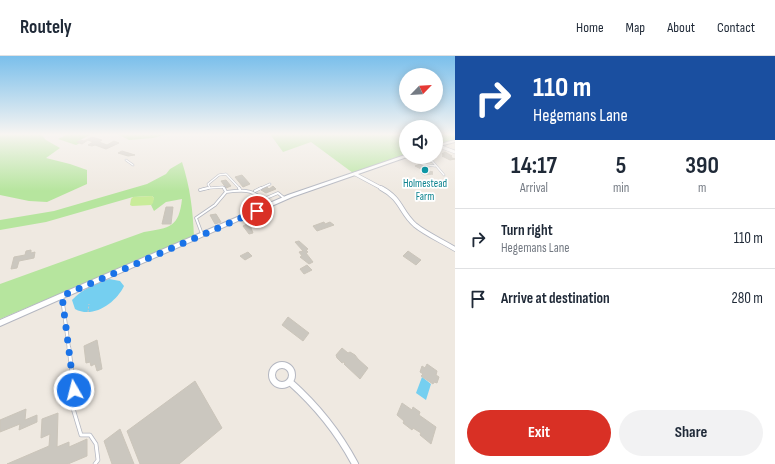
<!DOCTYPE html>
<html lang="en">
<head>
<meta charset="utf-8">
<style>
  body { margin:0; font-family:"Sofia Sans Condensed",sans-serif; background:#f2f2f3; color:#1f2937; height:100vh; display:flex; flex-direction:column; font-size:15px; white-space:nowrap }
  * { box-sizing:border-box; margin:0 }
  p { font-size:13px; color:#747a83 }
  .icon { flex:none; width:22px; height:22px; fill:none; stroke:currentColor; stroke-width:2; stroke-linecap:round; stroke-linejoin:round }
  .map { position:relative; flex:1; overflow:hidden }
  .sheet { display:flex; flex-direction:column; background:#fff; width:320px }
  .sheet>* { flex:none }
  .guide { background:#1a4fa0; color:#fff; overflow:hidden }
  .needle { width:26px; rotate:65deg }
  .fabs { position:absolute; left:399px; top:12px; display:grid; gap:8px }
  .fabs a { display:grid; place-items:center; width:44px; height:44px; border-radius:50%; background:#fff; box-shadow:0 2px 10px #0003; font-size:20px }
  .pin { position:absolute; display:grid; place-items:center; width:34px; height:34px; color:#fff; margin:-17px; border:2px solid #fff; border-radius:50%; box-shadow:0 1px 4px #0007 }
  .me { position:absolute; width:44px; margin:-22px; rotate:352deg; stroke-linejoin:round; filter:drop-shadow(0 0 3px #0008) }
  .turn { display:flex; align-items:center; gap:14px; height:84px; padding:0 12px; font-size:18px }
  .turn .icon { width:52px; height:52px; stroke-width:2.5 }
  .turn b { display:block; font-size:28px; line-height:34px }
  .eta { display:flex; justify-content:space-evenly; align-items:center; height:68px; text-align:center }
  .eta b { font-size:24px; font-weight:700; line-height:28px }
  .primary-button { display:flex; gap:8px; margin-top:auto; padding:8px 12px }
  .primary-button a { flex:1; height:46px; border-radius:24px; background:#d93025; color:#fff; font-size:16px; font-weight:700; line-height:46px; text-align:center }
  .primary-button a+a { background:#f2f2f3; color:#1f2937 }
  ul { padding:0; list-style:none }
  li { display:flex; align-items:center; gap:12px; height:60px; padding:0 12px; border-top:1px solid #e0e1e3 }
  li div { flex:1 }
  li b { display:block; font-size:15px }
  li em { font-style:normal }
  header { display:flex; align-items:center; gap:24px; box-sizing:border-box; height:56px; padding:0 20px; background:#fff; border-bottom:1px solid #e0e1e3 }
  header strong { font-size:19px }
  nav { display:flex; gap:22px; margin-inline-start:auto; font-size:14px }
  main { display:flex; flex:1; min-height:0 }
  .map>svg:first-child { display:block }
  .green { fill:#b6e59e }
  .pitch { fill:#c9ec9a }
  .water { fill:#75cff0 }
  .building { fill:#cbc7bf; stroke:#cbc5ba }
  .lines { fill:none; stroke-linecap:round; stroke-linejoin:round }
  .lane-far3-casing { stroke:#b4b7c1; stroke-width:2.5 }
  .lane-far2-casing { stroke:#b4b7c1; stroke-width:3.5 }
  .lane-far1-casing { stroke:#b4b7c1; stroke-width:4 }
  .lane-casing { stroke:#b4b7c1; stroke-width:4.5 }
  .street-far2-casing { stroke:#b4b7c1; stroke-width:4 }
  .street-far1-casing { stroke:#b4b7c1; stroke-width:5.5 }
  .street-casing { stroke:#b4b7c1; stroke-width:8 }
  .secondary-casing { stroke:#b4b7c1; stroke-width:2 }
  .path { stroke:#c9c9c9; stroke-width:1; stroke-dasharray:2 1.5; stroke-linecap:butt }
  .lane-far3 { stroke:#fff; stroke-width:1.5 }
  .lane-far2 { stroke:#fff; stroke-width:2 }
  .lane-far1 { stroke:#fff; stroke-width:2.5 }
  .lane { stroke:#fff; stroke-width:3 }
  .street-far2 { stroke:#fff; stroke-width:3 }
  .street-far1 { stroke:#fff; stroke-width:4 }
  .street { stroke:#fff; stroke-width:6 }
  .secondary { fill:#fff; fill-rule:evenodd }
  .route { stroke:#1a73e8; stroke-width:7; stroke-dasharray:0 12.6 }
  .culture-dot { fill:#0f9aa8; stroke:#fff; stroke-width:1.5 }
  .labels { text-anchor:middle; stroke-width:3.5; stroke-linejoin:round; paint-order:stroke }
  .far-culture-label { font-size:11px; fill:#0d838f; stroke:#fff }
</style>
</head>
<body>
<header>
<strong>Routely</strong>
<nav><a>Home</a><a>Map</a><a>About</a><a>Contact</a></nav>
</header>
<main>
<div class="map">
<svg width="455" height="408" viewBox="0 0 455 408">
  <rect width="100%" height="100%" fill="#efe9e1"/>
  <path class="green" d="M0,78H41L46,84L60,92L46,102L70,108L87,114V128L47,146L29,145L0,139Z
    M68,78H89L90,79L78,85L80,87L76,89L58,83Z
    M117,78H168L153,82L129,84Z
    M270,78H406V98L353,117L311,86L283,96Z
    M436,78H455V84L436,89Z
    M182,106C190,131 193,154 194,181L0,263V228L144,176C170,172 179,171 182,143L166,146L154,155L151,149L154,142L152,140L133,141L46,166L0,174V164L54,155L147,128L166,118L170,113Z"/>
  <path class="pitch" d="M152,140L154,142L153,147L151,149L132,150L130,149L131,143L133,141Z"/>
  <path class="water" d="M109,223L120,225L124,230C116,247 93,263 75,253L72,244C82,233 96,228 109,223Z
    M422,321L431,328L426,344L416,337Z"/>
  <path class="building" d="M92,81L102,84L99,86L107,89L114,85L119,87L106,93L95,89L92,90L88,89L93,86L88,84L82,88L77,86L81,84L84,85Z
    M122,95L135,99L128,100L118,97Z
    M445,96L452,100L450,101L455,103L450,104L442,100L445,99L442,98Z
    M420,108L429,113L426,114L429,115L433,116L431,117L433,118L424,119L421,117L425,115L415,110Z
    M242,119L250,128L243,131L235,121Z
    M226,124L231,130L226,132L221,125Z
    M273,130L276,133L266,137L261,134L267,131L269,133Z
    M166,151H173L171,168H162Z
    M216,158L221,166L215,168L210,159Z
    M324,166L325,168L330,166L334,169L317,175L313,170Z
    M249,167L253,177L249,178L243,170Z
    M299,185L308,193L306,194L308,196L306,197L313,206L309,208L300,201L302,200L299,196L303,195L295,186Z
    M31,194V197L35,196L34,202L19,205L17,212L11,213L14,201L25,199L26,195Z
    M408,195L421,204L416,209L403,200Z
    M248,196L252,200L245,204L240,200Z
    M307,209L312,214L304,218L300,213Z
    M288,261L309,277L303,285L282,269Z
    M97,284L102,313L97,315L95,308L91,310L90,306L86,307L84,290Z
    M342,292L348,297L350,296L355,299L358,303L368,312L360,323L344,308L345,307L344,306L342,307L337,302L336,299Z
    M427,308L437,315L436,319L439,321L437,327L434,326L433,328L421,320L423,318L420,316L422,310L425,312Z
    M195,325L222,372L179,408H140L127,375Z
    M402,347L412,354L413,351L420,356L419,359L436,371L431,388L420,379L421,377L413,372L412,374L403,367L404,365L397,359Z
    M26,353L25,364L37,359V366L19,374L20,368L0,376V364Z
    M58,357L57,391L69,386V391L87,383V400L68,408H7L49,390L50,378L41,382L42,363Z
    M120,373L134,408H112L104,385Z"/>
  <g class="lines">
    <defs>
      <path id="lane-far3" d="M422,101L433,106L444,119
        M423,102L421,105L422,108L435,110
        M126,104L133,109
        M203,133L210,132
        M224,133L223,131L210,132L208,128L219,119L226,118L240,133
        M259,133L270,128"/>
      <path id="lane-far2" d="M224,132L226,136
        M239,132L240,134
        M200,134L208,132
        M255,135L261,132
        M264,143L278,137L284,142
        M202,178L196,162L215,149L226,136C248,133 253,134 270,149"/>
      <path id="lane-far1" d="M62,241L69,293"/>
      <path id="lane" d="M69,292L74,334L72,349L81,379H90L96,388L98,404L95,408"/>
      <path id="street-far2" d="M439,90L455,96
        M355,118L383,133"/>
      <path id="street-far1" d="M381,132C402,143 400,156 415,169C426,178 442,185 455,193"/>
      <path id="street" d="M272 319a10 10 0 1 1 20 0a10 10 0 1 1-20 0Z
        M290,326C317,350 338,376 355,408"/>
      <path id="secondary" d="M455,84V86L436,91V89Z
        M405,99H406V101H407L292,141L0,270V264L288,139Z"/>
    </defs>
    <use href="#lane-far3" class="lane-far3-casing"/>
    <use href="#lane-far2" class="lane-far2-casing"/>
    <use href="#lane-far1" class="lane-far1-casing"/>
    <use href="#lane" class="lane-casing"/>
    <use href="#street-far2" class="street-far2-casing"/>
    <use href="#street-far1" class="street-far1-casing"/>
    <use href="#street" class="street-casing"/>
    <use href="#secondary" class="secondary-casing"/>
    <path class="path" d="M88,256L89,248"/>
    <use href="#lane-far3" class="lane-far3"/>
    <use href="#lane-far2" class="lane-far2"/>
    <use href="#lane-far1" class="lane-far1"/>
    <use href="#lane" class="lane"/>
    <use href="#street-far2" class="street-far2"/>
    <use href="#street-far1" class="street-far1"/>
    <use href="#street" class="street"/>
    <use href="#secondary" class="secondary"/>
  </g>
  <linearGradient id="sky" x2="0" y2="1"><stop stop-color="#7abfeb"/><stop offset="0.58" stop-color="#f8f5f2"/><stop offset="1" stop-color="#f8f5f2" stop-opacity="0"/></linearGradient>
  <rect width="455" height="135" fill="url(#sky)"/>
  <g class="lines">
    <path class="route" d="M74,334L62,240L257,155"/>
  </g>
  <circle class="culture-dot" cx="425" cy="114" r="4"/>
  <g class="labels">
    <g class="far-culture-label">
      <text x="425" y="131">Holmestead<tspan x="425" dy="13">Farm</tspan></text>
    </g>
  </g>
</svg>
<div class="fabs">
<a><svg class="needle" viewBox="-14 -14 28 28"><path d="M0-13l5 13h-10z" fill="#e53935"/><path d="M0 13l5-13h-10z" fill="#747a83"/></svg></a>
<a><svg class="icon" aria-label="sound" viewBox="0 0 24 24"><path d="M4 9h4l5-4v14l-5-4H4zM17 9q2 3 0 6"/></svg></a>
</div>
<div class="pin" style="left:257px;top:155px;background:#d93025"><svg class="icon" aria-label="arrive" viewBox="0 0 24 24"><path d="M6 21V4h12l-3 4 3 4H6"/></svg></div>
<svg class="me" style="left:74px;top:334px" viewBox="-20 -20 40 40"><circle r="17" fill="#1a73e8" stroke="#fff" stroke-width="3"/><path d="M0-11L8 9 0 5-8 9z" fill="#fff"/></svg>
</div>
<section class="sheet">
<div class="guide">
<div class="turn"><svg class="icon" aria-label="right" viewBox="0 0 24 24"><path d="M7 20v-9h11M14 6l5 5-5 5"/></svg><div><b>110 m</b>Hegemans Lane</div></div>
</div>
<div class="eta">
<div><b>14:17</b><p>Arrival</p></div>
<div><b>5</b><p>min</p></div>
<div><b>390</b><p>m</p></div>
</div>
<ul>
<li><svg class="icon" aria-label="right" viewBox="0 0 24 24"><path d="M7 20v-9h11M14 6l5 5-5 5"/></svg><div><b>Turn right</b><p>Hegemans Lane</p></div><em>110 m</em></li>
<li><svg class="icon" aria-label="arrive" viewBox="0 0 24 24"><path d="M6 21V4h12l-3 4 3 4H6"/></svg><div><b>Arrive at destination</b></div><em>280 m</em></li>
</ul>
<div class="primary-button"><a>Exit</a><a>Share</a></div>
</section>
</main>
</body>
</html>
